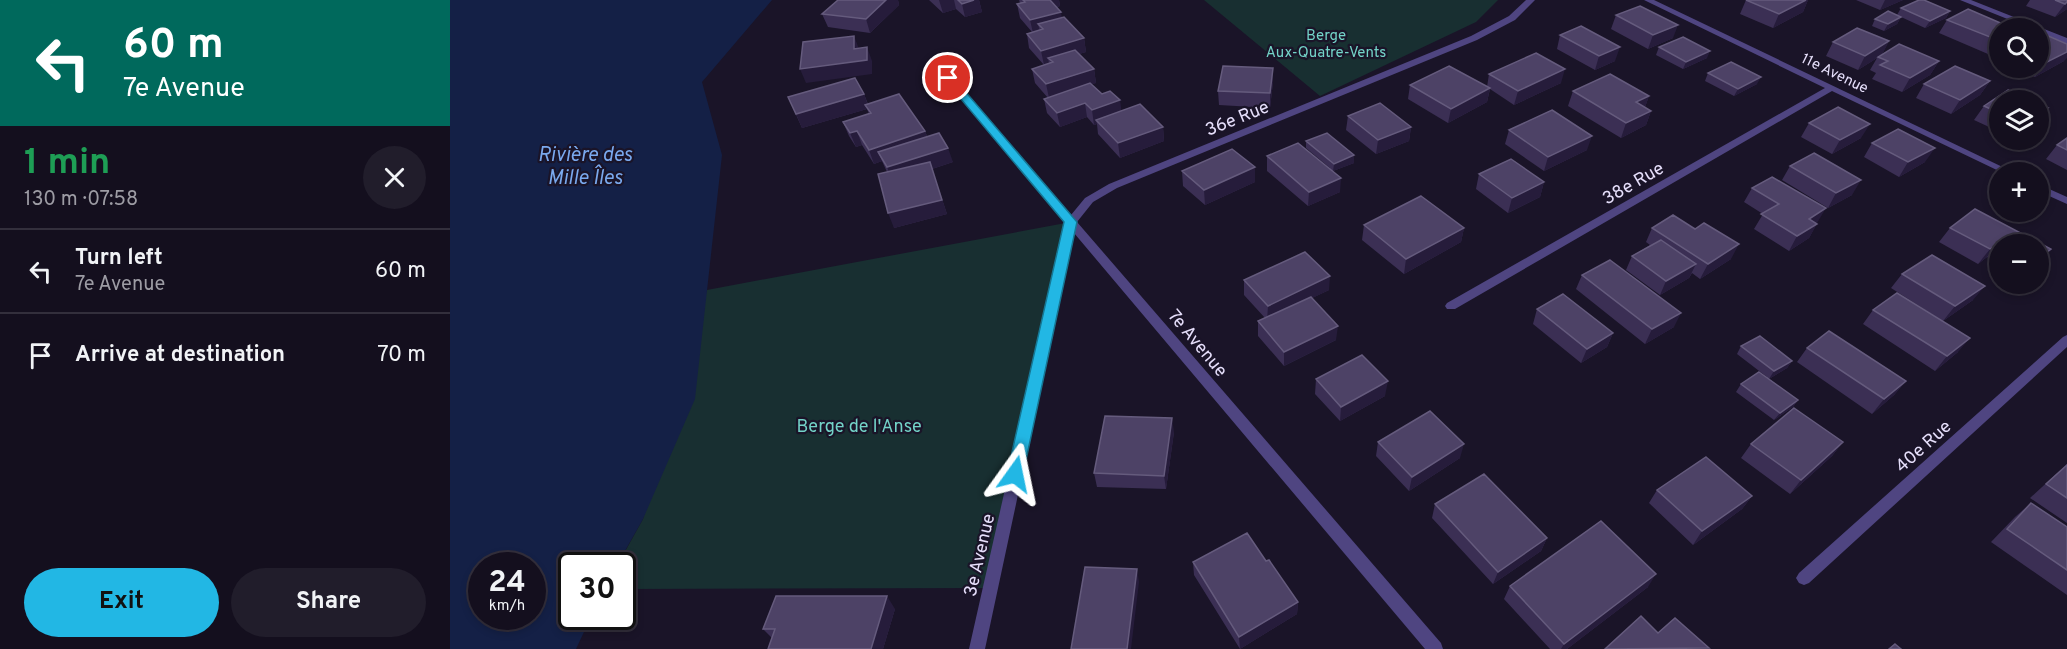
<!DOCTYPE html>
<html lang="en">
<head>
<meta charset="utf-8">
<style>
  body { margin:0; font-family:Overpass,sans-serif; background:#211d2b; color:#f1f3f6; height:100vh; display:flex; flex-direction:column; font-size:22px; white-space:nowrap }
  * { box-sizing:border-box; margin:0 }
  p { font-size:20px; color:#9d9ca4 }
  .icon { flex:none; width:33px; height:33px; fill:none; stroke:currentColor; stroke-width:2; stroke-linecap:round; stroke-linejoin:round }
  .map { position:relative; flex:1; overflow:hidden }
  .drawer { display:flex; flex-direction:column; background:#140f1e; width:450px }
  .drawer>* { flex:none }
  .hud { background:#00695c; color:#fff; overflow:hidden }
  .tools { position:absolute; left:1539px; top:18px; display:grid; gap:12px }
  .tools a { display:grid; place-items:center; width:60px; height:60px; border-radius:50%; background:#140f1e; box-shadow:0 3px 9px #0003,0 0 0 2px #332f3c; font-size:30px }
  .speed { position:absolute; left:18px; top:552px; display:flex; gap:12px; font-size:30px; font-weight:700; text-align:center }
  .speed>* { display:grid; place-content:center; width:78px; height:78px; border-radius:50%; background:#140f1e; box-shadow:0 3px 9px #0003,0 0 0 2px #332f3c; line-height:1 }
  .speed small { font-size:15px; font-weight:400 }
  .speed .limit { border:3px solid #111; border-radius:9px; background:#fff; color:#111 }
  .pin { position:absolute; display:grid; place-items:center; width:51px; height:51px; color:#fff; margin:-26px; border:3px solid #fff; border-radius:50%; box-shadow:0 2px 6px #0007 }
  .me { position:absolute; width:66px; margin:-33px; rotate:12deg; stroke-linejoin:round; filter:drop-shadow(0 0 4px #0008) }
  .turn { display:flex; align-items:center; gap:21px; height:126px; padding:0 24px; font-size:27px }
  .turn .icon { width:78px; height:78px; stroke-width:2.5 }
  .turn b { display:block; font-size:42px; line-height:51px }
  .round { display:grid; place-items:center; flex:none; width:63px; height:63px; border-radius:32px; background:#211d2b }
  .overview { display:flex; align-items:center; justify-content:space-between; height:102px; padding:0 24px }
  h1 { font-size:36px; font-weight:700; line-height:45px; color:#1e9e55 }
  .primary-button { display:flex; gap:12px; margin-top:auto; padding:12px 24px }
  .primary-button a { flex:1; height:69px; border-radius:36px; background:#22b7e4; color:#111; font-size:24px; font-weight:700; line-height:69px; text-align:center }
  .primary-button a+a { background:#211d2b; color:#f1f3f6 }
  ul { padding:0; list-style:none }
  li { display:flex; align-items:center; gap:18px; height:84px; padding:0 24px; border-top:2px solid #332f3c }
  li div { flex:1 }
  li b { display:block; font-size:22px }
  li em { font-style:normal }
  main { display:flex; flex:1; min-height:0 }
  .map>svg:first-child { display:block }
  .green { fill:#182f31 }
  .water { fill:#142046; fill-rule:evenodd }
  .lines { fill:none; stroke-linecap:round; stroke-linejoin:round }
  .street { fill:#4f4581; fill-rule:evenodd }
  .wall { fill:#3b2f54 }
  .shaded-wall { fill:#261c3b }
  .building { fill:#4d4266; stroke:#655b7d; stroke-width:1.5 }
  .route { fill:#22b7e4; stroke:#167794; stroke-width:1.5 }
  .labels { text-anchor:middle; stroke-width:4.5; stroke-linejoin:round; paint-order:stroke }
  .far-park-label { font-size:15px; fill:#73d3c8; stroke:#1a1428 }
  .far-street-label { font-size:15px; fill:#e6dffb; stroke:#1a1428 }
  .street-label { font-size:18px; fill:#e6dffb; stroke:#1a1428 }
  .park-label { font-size:18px; fill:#73d3c8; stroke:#1a1428 }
  .water-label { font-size:20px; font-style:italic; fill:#7aa9ee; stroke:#1a1428 }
</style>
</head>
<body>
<main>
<section class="drawer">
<div class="hud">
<div class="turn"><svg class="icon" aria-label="left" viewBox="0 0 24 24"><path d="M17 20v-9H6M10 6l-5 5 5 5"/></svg><div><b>60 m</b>7e Avenue</div></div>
</div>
<div class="overview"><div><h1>1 min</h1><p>130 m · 07:58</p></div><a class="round"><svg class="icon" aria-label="close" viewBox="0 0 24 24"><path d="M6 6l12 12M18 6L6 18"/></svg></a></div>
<ul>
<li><svg class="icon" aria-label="left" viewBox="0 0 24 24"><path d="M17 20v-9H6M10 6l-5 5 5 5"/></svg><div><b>Turn left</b><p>7e Avenue</p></div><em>60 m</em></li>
<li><svg class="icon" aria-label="arrive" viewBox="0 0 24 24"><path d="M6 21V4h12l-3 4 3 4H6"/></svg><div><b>Arrive at destination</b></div><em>70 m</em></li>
</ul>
<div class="primary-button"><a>Exit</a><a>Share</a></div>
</section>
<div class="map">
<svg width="1617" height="649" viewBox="0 0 1617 649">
  <rect width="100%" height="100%" fill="#1a1428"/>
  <path class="green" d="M754,0H1048L1026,22L870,96Z
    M621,222L540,588L173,589L172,566H167L193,519L257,290Z"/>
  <path class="water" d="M0,0H322L252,82L272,155L245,399L193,519L167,565L122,566V616L141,617L126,649H0ZM32,566H82V616H32Z"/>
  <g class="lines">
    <path class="street" d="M1076,0H1085L1065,20L1027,40L667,188L643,202L627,222L991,643L993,649H975L624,233L535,649H519L615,223L480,62V58H486L621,215L635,198L659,184L1021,36L1059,16Z
      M1194,0H1204L1563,172H1551L1382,91L1005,309H997L995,306L997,303L1375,88Z
      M1510,0H1521L1617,38V44L1588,32V28H1580Z
      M1588,184L1617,197V204L1588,191Z
      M1617,335V347L1359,583L1354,585L1349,583L1346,578L1349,573L1613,337Z"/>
  </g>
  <path class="wall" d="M388,0H448L449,5L420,33L378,27L372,14Z
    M479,0H529L532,12L515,17L506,9L493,13Z
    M569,0H609L610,6L607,7L612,18L634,38L636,52L629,54L644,69L646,83L641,84L671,111L713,127L714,141L670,158L648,134L647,124L644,125L637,117L610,127L597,113L594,99L598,98L585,83L582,69L599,64L594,65L579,48L577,34L582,32L570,18L567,4L570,3Z
    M1296,0H1358L1353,12L1323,28L1290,14Z
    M1406,0H1453L1430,10Z
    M1580,0H1617V9L1605,17L1576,6Z
    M1451,8L1500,11L1496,18L1475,28L1451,17L1447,24L1434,31L1422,26L1425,19L1447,15Z
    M1166,15L1223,38L1198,49L1161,29Z
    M1497,20L1550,28V55L1545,57L1489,33Z
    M1110,35L1165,61L1145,70L1107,49Z
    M1588,39L1614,61L1585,77L1564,68H1588Z
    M1439,41L1432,54L1489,61L1480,75L1452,92L1422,79L1426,73L1420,70L1427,58L1408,70L1376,56L1383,42Z
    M1209,47L1257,58L1233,69L1206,55Z
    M1258,73L1307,84L1284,96L1255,81Z
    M1039,74L1111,83L1064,105L1040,89L1037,102L998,123L958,99L960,85L1037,87Z
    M1540,81L1530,95L1501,114L1466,98L1474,84Z
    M823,82L820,108L769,105L768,91Z
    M1123,91L1199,96L1195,107L1201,111L1196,125L1171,138L1118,106Z
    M414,94L418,104L475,131L477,136L503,162L482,169L497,214L444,228L437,172L432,161L424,164L412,145L406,147L399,136L393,122L419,114L417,109L352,128L338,97Z
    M1550,100V132L1524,120L1534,106Z
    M898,116L961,127L959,141L926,154L896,130Z
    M1359,123L1411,138L1382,154L1351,137Z
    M1059,130L1137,150L1094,171L1055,144Z
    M1617,138V170L1596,159L1607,145Z
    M856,141L904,155V163L883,171L890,192L858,206L817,171V156L880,168L856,148Z
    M1422,143L1475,162L1449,177L1414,157Z
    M1340,166L1402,195L1378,208L1332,180Z
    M805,167V182L755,205L733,186L732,171Z
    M1029,174L1094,182L1090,197L1058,213L1026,189Z
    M1302,188L1367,223L1359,238L1339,251L1304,229L1313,214L1294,202Z
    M914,225L1014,228L1011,242L954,274L912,240Z
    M1202,228L1281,259L1250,279L1242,273L1239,278L1210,295L1176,270L1182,256L1200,245L1196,242Z
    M1500,228L1588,244H1550V264L1537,257L1528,264L1489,242Z
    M1452,274L1523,300L1493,321L1441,288Z
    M1132,275L1224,327L1195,344L1126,289Z
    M794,280L879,290L862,298L886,340L834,366L808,336V321L815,318L794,295Z
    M1087,309L1163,333L1157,347L1131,363L1083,324Z
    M1423,310L1508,352L1485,371L1413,324Z
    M1291,346L1342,361L1337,368L1319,379L1348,400L1343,407L1324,420L1286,392L1291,384L1317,377L1287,354Z
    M1357,348L1456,381L1444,395L1422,414L1347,362Z
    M866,379L935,396L890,421L865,394Z
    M724,432L716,489L647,487L644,473Z
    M928,442L1010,458L959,491L926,456Z
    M1393,442L1382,456L1340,494L1291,458L1301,444Z
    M1617,464V523L1580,498Z
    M1207,490L1302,496L1292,509L1243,545L1199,503Z
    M1581,503L1617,527V595L1541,542L1565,517Z
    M985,504L1097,538L1091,551L1043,584L982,518Z
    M816,561L848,602L847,614L790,649L744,575L743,562Z
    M1060,586L1198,587L1117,649H1100L1054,599Z
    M445,609L433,649H318L322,638L313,629Z"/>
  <path class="shaded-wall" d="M436,0H448L449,5L420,33L416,19Z
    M489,0H504L506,9L493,13Z
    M524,0H529L532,12L515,17L512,4Z
    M597,0H609L610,6L599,9Z
    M1356,0H1358L1353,12L1323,28L1329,14Z
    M1435,0H1453L1430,10Z
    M1617,2V9L1605,17L1615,4Z
    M1500,11L1496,18L1475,28L1480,21Z
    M611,12L613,25L593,29L588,24L590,32L583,33L580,20Z
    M1451,17L1447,24L1434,31L1438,24Z
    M1228,25L1223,38L1198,49L1203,35Z
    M404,36L409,49L417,47L422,61V74L356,83L350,69L404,49Z
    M634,38L636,52L602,62L598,58L599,63L594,65L591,51Z
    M1439,41L1432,55L1428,57L1427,58L1408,70L1415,56Z
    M1170,47L1165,61L1145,70L1149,56Z
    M1260,51L1257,58L1233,69L1236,62Z
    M1617,52V58L1614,61L1585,77L1595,63Z
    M1489,61L1480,75L1452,92L1460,78Z
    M823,68V82L820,108V93Z
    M644,69L646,83L599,98L596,84Z
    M1115,69L1111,83L1064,105L1068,91Z
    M1311,77L1307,84L1284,96L1288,89Z
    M1540,81L1530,95L1501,114L1510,100Z
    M1040,88L1037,102L998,123L1001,109Z
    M414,94L419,108L415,105L417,109L352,128L346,114Z
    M1199,96L1194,110L1186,102Z
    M670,100L672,114L646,120L647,124L644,125L642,110Z
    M635,103L637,117L610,127L607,113Z
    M1598,108L1588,120V114Z
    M1201,111L1196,125L1171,138L1176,123Z
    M1420,124L1411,138L1382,154L1390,140Z
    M713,127L714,141L670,158L668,143Z
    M961,127L959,141L926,154L928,140Z
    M407,131L412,145L406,147L400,133Z
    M475,131L480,145L428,152L432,161L424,164L419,150Z
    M1142,136L1137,150L1094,171L1098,157Z
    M498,148L503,162L482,169L497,214L444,228L438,213L443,182L437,167Z
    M1485,148L1475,162L1449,177L1458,162Z
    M904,155V163L883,171L884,164Z
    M805,167V182L755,205L754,190Z
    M891,178L890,192L858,206L859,192Z
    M1411,180L1402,195L1378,208L1386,193Z
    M1094,182L1090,197L1058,213L1062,198Z
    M1376,208L1367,223L1359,219Z
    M1367,224L1359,238L1339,251L1347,236Z
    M1014,228L1011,242L954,274L956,259Z
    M1549,243L1537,257L1528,264L1540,249Z
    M1289,244L1281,259L1250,279L1258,264Z
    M1601,249L1589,264H1588V259Z
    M1246,264L1239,278L1210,295L1216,281Z
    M880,276L879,290L817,320L818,306Z
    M1535,286L1523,300L1493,321L1505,306Z
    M1231,313L1224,327L1195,344L1202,329Z
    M888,326L886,340L834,366V352Z
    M1163,333L1157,347L1131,363L1137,349Z
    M1520,338L1508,352L1485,371L1497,356Z
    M1342,361L1337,368L1319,379L1324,371Z
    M938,381L935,396L890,421L891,407Z
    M1456,381L1444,395L1422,414L1434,399Z
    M1348,400L1343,407L1324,420L1330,413Z
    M722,418L724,432L716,489L714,476Z
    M1393,442L1382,456L1340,494L1351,480Z
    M1014,444L1010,458L959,491L962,477Z
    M1302,496L1292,509L1243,545L1252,531Z
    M1097,538L1091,551L1043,584L1048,572Z
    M687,569L689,582L681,649H677Z
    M1206,574L1198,587L1117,649H1111L1114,644Z
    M437,596L445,609L433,649H421Z
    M848,602L847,614L790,649L789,637Z"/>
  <path class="building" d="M388,0H436L416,19L372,14Z
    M508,0H524L512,4Z
    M573,0H600L611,12L580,20L567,4L575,2Z
    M1296,0H1356L1329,14Z
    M1469,0H1474L1500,11L1480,21L1451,8Z
    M1605,0H1617V2L1615,4Z
    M1190,6L1228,25L1203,35L1166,15Z
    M1518,9L1562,28H1550V41L1497,20Z
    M1438,11L1451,17L1438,24L1425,19Z
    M614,17L634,38L591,51L577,34L593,29L588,24Z
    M1131,26L1170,47L1149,56L1110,35Z
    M1407,28L1439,41L1415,56L1383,42Z
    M1596,35L1617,44V52L1595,63L1588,60V39Z
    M404,36V49L417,47V60L350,69L353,42Z
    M1233,37L1260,51L1236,62L1209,47Z
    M1449,44L1489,61L1460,78L1430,65L1438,61L1428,57Z
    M625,50L644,69L596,84L582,69L603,62L598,58Z
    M1086,53L1115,69L1068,91L1039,74Z
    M1281,62L1311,77L1288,89L1258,73Z
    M773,66L823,68L820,93L768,91Z
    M999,66L1040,88L1001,109L960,85Z
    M1505,66L1540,81L1510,100L1474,84Z
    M1160,74L1199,96L1186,102L1201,111L1176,123L1123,91Z
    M405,78L414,94L346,114L338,97Z
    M640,83L652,94L660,91L670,100L642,110L635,103L607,113L594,99Z
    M1558,90L1581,100H1550V113L1534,106Z
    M449,94L475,131L419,150L407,131L400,133L393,122L421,113L415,105Z
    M930,103L961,127L928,140L898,116Z
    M690,104L713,127L668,143L646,120Z
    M1588,104L1598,108L1588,114Z
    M1388,107L1420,124L1390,140L1359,123Z
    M1102,110L1142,136L1098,157L1059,130Z
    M1448,129L1485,148L1458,162L1422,143Z
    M489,133L498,148L437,167L428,152Z
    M877,133L904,155L884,164L856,141Z
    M1617,138V150L1607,145Z
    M848,143L891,178L859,192L817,156Z
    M782,149L805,167L754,190L732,171Z
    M1364,153L1411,180L1386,193L1340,166Z
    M1061,159L1094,182L1062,198L1029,174Z
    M480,162L492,200L438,213L428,174Z
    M1322,177L1376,208L1359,219L1367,224L1347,236L1311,214L1329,204L1302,188Z
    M971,196L1014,228L956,259L914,225Z
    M1525,209L1601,249L1588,259V244H1552L1549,243L1540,249L1500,228Z
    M1223,215L1245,229L1254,223L1289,244L1258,264L1202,228Z
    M1211,240L1246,264L1216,281L1182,256Z
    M855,252L880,276L818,306L794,280Z
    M1482,255L1535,286L1505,306L1452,274Z
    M1160,260L1231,313L1202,329L1132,275Z
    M1447,293L1520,338L1497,356L1423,310Z
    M1113,294L1163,333L1137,349L1087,309Z
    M861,297L888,326L834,352L808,321Z
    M1379,331L1456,381L1434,399L1357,348Z
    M1310,336L1342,361L1324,371L1291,346Z
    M912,355L938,381L891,407L866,379Z
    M1309,372L1348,400L1330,413L1291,384Z
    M1344,408L1393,442L1351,480L1301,444Z
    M980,411L1014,444L962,477L928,442Z
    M655,416L722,418L714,476L644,473Z
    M1256,457L1302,496L1252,531L1207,490Z
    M1617,465V498L1596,484Z
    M1034,474L1097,538L1048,572L985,504Z
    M1581,503L1617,527V570L1557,529Z
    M1151,521L1206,574L1114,644L1060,586Z
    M797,533L816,561L819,560L848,602L789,637L743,562Z
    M635,567L687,569L677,649H621Z
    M326,596H437L421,649H318L325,629H313Z
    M1191,616L1208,633L1225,618L1259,648L1155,649Z
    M1445,644L1451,649H1439Z"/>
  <path class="route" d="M495,76H502L627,222L573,474L571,478H560L557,474L614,222L495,80Z"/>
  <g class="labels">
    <g class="far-park-label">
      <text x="876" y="40">Berge<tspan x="876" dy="17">Aux-Quatre-Vents</tspan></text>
    </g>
    <g class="far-street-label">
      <text transform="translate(1385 73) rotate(26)" y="5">11e Avenue</text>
    </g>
    <g class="street-label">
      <text transform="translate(787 118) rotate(-22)" y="6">36e Rue</text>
      <text transform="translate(1183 183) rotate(-30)" y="6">38e Rue</text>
      <text transform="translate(748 343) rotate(50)" y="6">7e Avenue</text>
      <text transform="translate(1473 446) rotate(-42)" y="6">40e Rue</text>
      <text transform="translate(529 555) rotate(-77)" y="6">3e Avenue</text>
    </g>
    <g class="park-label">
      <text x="409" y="432">Berge de l'Anse</text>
    </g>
    <g class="water-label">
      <text x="135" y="161">Rivière des<tspan x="135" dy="23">Mille Îles</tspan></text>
    </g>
  </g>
</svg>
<div class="tools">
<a><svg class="icon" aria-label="search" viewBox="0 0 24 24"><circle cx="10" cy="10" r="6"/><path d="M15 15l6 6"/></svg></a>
<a><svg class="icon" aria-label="layers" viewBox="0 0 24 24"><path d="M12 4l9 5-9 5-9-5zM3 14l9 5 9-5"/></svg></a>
<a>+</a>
<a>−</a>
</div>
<div class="speed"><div>24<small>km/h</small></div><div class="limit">30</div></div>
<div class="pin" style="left:498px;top:78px;background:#d93025"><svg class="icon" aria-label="arrive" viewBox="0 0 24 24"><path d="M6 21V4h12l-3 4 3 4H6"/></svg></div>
<svg class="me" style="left:565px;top:474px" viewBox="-20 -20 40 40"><path d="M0-17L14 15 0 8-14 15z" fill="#22b7e4" stroke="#fff" stroke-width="4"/></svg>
</div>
</main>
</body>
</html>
